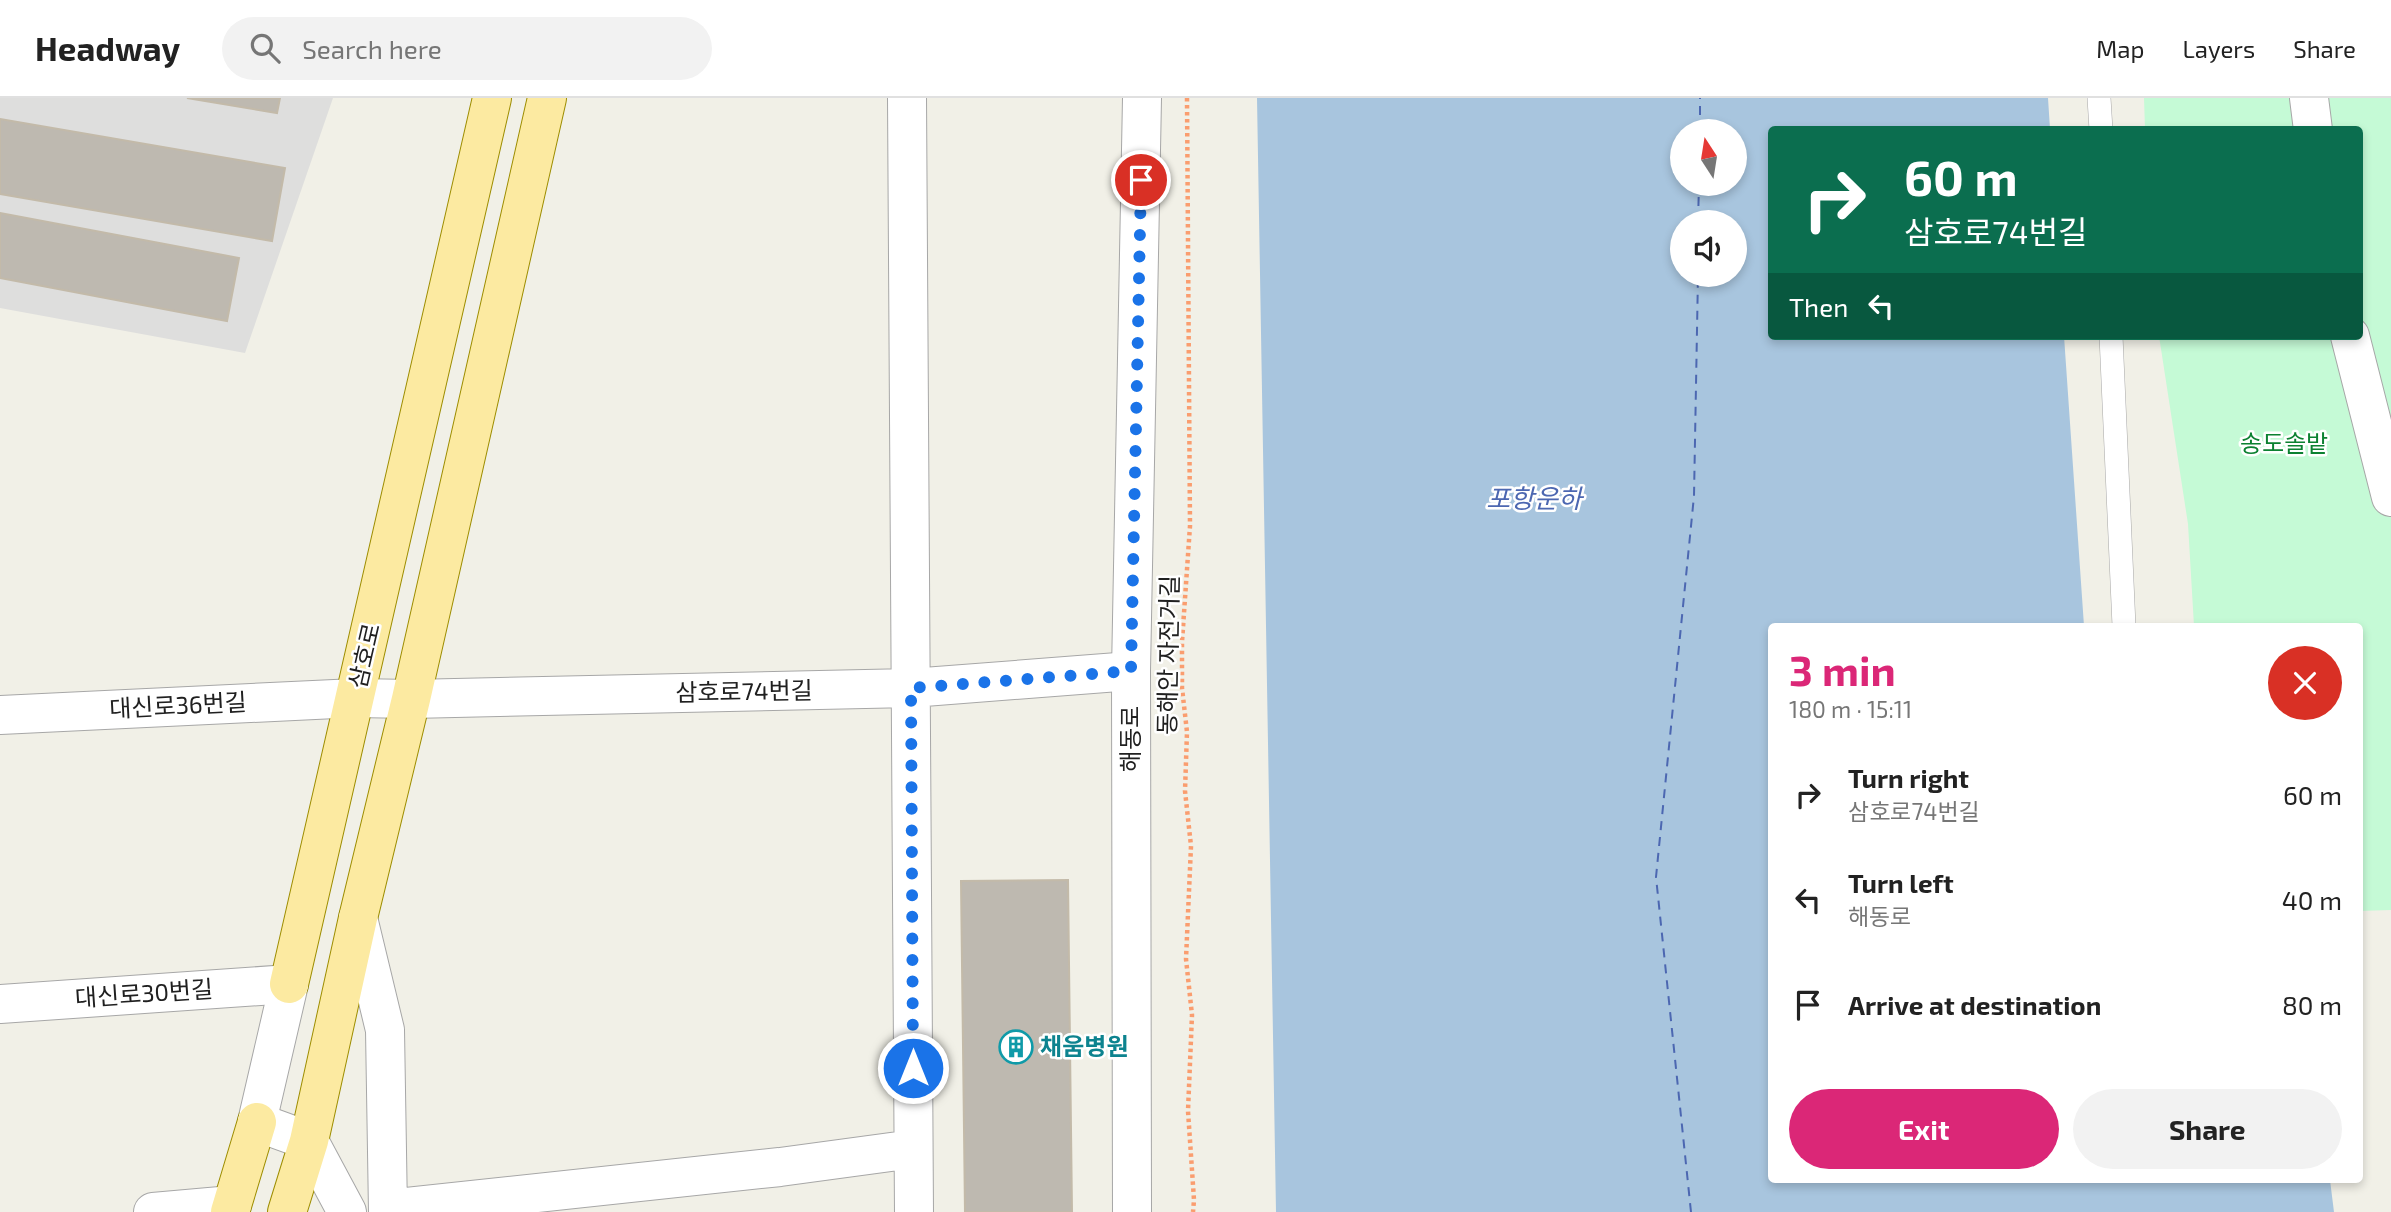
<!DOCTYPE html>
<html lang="en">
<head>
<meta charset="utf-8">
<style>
  body { margin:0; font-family:"Exo 2","Noto Sans KR",sans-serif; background:#f2f2f2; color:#222; height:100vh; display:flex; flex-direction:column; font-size:26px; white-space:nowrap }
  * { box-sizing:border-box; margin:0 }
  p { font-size:23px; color:#767676 }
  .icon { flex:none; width:38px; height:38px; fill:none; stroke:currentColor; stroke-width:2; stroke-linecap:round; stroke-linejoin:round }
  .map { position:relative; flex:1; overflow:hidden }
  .details { position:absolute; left:1768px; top:525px; width:595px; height:560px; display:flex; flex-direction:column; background:#fff; border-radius:7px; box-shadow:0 4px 10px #0003 }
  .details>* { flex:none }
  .top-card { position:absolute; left:1768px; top:28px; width:595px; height:214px; border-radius:7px; box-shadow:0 4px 10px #0003; background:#0b6e4f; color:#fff; overflow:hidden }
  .needle { width:46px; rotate:348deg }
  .tools { position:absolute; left:1670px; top:21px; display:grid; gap:14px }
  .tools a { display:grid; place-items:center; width:77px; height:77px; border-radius:50%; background:#fff; box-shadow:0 4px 10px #0003; font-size:35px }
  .pin { position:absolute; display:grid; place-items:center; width:60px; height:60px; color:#fff; margin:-30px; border:4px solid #fff; border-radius:50%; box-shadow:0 2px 7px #0007 }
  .me { position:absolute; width:77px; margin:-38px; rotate:0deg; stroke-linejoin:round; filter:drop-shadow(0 0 5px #0008) }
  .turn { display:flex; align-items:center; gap:24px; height:147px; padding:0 21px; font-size:32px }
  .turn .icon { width:91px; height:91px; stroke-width:2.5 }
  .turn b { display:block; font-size:49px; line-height:60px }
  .then { display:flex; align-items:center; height:66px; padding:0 21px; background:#0003; gap:14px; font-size:26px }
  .round { display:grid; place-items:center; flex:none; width:74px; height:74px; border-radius:37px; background:#f2f2f2 }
  .head { display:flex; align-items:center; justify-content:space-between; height:119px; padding:0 21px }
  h1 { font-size:42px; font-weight:700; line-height:52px; color:#db2777 }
  .button { display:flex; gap:14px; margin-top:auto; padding:14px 21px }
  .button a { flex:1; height:80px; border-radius:42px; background:#db2777; color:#fff; font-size:28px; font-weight:700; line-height:80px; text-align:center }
  .button a+a { background:#f2f2f2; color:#222 }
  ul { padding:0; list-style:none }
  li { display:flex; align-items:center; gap:21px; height:105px; padding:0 21px }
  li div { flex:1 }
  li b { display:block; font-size:26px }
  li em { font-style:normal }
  header { display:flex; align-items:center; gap:42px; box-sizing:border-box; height:98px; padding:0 35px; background:#fff; border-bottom:2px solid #e0e0e0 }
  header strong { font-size:33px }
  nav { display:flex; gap:38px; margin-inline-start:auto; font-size:24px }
  .search { width:490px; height:63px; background:#f2f2f2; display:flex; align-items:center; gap:18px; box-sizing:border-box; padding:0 24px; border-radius:38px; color:#767676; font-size:26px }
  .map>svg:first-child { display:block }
  .residential { fill:#dededd }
  .park { fill:#c5fad6 }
  .water { fill:#a8c5de; fill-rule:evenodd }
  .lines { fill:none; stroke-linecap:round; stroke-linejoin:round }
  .ferry { stroke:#4c67b1; stroke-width:2; stroke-dasharray:9 7; stroke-linecap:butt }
  .building { fill:#beb9b0; stroke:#c3baa9; stroke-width:2 }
  .service-casing { stroke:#a7a7a7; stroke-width:24 }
  .minor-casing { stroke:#a7a7a7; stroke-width:40 }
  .tertiary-casing { stroke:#a7a7a7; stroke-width:40 }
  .primary-casing { stroke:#9d8d00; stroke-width:40 }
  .path { stroke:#fa9d6f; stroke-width:4.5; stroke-dasharray:3.5 3.5; stroke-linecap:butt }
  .service { stroke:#fff; stroke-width:23 }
  .minor { stroke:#fff; stroke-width:38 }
  .tertiary { stroke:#fff; stroke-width:38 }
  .primary { stroke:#fceaa1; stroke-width:38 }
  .route { stroke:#1a73e8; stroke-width:12; stroke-dasharray:0 21.6 }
  .labels { text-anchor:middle; stroke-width:5; stroke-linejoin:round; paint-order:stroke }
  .park-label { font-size:24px; fill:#0c8131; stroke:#fff }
  .street-label { font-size:24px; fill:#202020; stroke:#fff }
  .culture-label { font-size:24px; font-weight:bold; fill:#0d838f; stroke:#fff; text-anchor:start }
  .water-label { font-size:26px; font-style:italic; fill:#4c67b1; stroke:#fff }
</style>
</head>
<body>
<header>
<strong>Headway</strong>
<div class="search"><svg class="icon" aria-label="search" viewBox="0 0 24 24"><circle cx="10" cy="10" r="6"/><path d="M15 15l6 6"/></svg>Search here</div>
<nav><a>Map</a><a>Layers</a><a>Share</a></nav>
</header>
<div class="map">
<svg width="2391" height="1114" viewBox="0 0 2391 1114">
  <rect width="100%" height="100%" fill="#f1f0e7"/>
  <path class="residential" d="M0,0H333L245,255L0,210Z"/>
  <path class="park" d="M2144,0H2391V812L2359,813V528H2194L2188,426L2159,238H2359V32L2145,31Z"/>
  <path class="water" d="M1257,0H2048L2050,31L1771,32V238H2064L2084,528H1771V1082H2330L2334,1114H1276ZM1682,33H1734V86H1682ZM1682,124H1734V177H1682Z"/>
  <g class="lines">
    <path class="ferry" d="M1700,33V0
      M1698,124L1699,86
      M1691,1114L1656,779L1694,398L1698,177"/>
  </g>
  <path class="building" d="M187,0H280L277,15Z
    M0,21L285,70L272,143L0,96Z
    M0,115L239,160L227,223L0,180Z
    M1068,782L1072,1114H965L961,783Z"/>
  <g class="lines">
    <defs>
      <path id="service" d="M2099,0L2101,32
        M2111,238L2124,528"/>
      <path id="minor" d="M907,0L914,1114
        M2309,0L2313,32
        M2350,238L2391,399
        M0,617L356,600L411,601L911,590L1131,573
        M358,820L385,932L388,1114
        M0,906L289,886
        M257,1024L309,1043L347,1114
        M388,1111L780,1069L913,1051
        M153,1114L232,1107"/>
      <path id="tertiary" d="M257,1024L289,886
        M1132,1114L1131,573L1142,0"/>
      <path id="primary" d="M289,886L492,0
        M230,1114L257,1024
        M287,1114L309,1043L358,820L411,601L547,0"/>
    </defs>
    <use href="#service" class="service-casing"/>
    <use href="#minor" class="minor-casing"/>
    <use href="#tertiary" class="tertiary-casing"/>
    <use href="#primary" class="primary-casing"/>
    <path class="path" d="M1187,0L1190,428L1182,544V590L1187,634L1185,693L1191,748L1186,861L1192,917L1188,1013L1194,1102L1193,1114"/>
    <use href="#service" class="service"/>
    <use href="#minor" class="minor"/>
    <use href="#tertiary" class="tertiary"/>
    <use href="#primary" class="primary"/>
  </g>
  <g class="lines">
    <path class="route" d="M913,970L911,590L1131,573L1141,82"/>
  </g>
  <defs>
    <symbol id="building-ring" viewBox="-11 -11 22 22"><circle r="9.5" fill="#fff" stroke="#0f9aa8" stroke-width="1.5"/><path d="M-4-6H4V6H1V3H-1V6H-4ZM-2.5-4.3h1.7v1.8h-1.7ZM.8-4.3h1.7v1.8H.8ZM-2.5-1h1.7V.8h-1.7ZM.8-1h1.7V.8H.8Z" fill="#0f9aa8"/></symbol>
  </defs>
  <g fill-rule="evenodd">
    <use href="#building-ring" x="997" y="930" width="38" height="38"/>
  </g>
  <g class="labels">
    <g class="park-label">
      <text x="2284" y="354">송도솔밭</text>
    </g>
    <g class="street-label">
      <text transform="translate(1169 557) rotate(-89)" y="8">동해안 자전거길</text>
      <text transform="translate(365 558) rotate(-77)" y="8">삼호로</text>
      <text transform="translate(744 594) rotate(-1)" y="8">삼호로74번길</text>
      <text transform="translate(178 608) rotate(-3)" y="8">대신로36번길</text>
      <text transform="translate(1131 641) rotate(-90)" y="8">해동로</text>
      <text transform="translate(144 896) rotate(-4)" y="8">대신로30번길</text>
    </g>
    <g class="culture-label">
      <text x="1040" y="957">채움병원</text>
    </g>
    <g class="water-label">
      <text x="1534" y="410">포항운하</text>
    </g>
  </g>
</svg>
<div class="tools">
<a><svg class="needle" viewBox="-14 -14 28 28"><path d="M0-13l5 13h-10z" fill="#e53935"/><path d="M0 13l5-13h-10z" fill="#767676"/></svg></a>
<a><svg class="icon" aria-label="sound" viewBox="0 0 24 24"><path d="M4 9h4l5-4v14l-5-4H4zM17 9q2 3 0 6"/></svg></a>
</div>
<div class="pin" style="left:1141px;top:82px;background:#d93025"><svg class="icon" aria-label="arrive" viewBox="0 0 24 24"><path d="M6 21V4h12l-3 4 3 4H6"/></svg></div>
<svg class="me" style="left:913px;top:970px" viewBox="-20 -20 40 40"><circle r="17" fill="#1a73e8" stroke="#fff" stroke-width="3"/><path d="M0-11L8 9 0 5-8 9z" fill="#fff"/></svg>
<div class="top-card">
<div class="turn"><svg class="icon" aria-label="right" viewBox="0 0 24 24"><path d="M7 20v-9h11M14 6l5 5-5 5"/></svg><div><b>60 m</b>삼호로74번길</div></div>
<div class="then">Then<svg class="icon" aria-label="left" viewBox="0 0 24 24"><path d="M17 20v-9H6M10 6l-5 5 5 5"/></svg></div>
</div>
<section class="details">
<div class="head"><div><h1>3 min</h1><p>180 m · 15:11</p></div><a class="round" style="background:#d93025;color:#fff"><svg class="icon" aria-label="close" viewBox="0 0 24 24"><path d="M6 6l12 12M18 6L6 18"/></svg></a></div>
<ul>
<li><svg class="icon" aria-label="right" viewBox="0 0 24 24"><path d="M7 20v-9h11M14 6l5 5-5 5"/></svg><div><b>Turn right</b><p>삼호로74번길</p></div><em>60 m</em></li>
<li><svg class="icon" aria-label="left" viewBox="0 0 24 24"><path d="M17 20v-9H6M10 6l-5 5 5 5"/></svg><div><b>Turn left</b><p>해동로</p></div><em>40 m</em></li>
<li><svg class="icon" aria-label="arrive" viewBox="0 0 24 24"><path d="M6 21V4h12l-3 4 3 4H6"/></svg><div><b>Arrive at destination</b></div><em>80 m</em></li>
</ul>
<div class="button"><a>Exit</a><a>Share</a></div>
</section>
</div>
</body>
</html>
